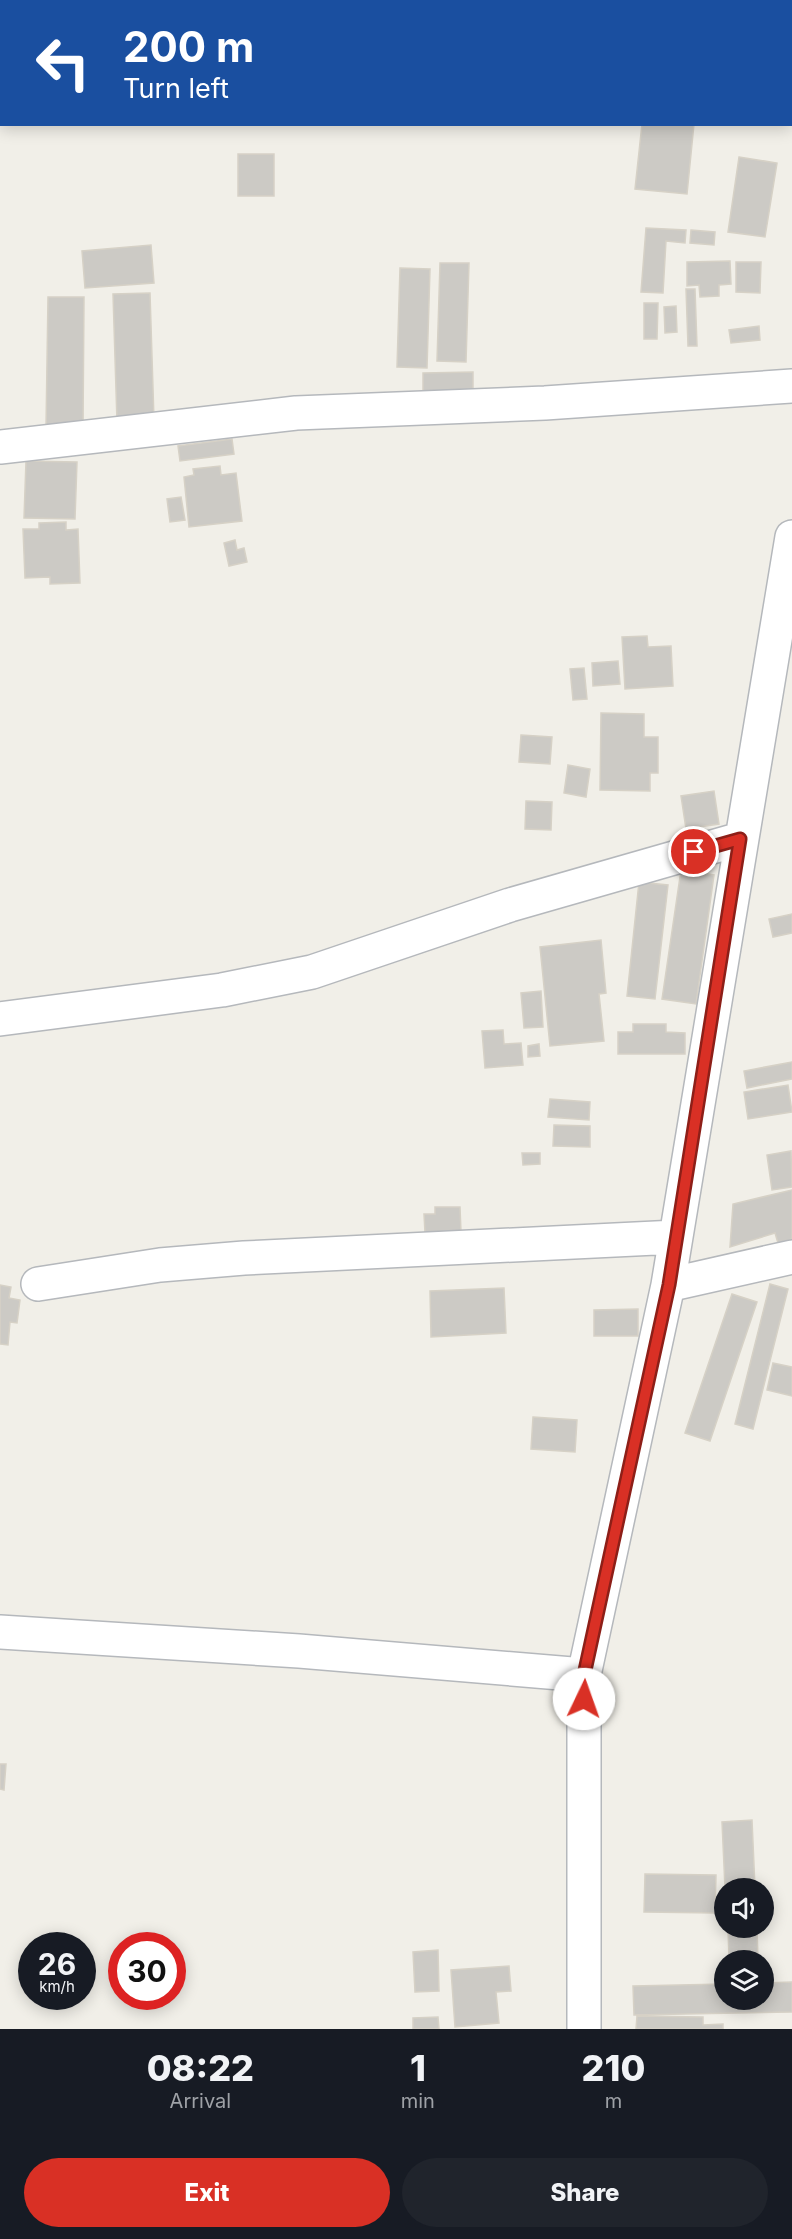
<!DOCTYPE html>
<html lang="en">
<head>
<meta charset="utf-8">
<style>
  body { margin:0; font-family:Inter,sans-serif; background:#20242c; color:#f1f3f6; height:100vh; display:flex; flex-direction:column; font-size:22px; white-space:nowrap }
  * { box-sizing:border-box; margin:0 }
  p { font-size:20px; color:#9ea1a6 }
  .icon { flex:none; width:33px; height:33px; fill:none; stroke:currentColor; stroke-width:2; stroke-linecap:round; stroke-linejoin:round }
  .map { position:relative; height:2029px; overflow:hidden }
  .side { display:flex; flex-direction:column; background:#171b24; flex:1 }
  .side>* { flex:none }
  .guide { position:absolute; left:0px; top:0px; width:792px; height:126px; box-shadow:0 3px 15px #0003; background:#1a4fa0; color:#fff; overflow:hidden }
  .buttons { position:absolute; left:714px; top:1878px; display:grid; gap:12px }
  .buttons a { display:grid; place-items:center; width:60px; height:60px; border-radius:50%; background:#171b24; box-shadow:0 3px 15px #0003; font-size:30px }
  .speed { position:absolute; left:18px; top:1932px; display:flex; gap:12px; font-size:30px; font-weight:700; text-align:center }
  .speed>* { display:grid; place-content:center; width:78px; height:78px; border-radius:50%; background:#171b24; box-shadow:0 3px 15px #0003; line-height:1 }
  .speed small { font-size:15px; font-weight:400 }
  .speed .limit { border:9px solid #d22; background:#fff; color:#111 }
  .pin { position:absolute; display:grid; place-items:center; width:51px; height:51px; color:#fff; margin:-26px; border:3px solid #fff; border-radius:50%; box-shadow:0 2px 6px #0007 }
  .me { position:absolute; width:66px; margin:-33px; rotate:3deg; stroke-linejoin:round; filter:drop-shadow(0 0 4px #0008) }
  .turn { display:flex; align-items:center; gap:21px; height:126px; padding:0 24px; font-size:27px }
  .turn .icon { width:78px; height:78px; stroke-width:2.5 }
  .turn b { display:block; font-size:42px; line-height:51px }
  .eta { display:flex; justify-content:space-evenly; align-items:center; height:102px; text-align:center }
  .eta b { font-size:36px; font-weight:800; line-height:42px }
  .button { display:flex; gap:12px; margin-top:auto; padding:12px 24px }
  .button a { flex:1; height:69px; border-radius:36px; background:#d93025; color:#fff; font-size:24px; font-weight:800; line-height:69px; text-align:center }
  .button a+a { background:#20242c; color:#f1f3f6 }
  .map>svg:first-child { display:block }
  .building { fill:#cccac5; stroke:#d6d1c6; stroke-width:1.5 }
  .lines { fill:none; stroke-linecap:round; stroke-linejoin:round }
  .minor-casing { stroke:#b5b8bc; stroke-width:36 }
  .minor { stroke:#fff; stroke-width:33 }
  .route-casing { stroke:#8d1f18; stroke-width:15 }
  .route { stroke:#d93025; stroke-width:10 }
</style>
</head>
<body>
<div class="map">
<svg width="792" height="2029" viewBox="0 0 792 2029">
  <rect width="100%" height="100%" fill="#f1efe8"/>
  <path class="building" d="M280,0H342L280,2Z
    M642,124H694L687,194L635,189Z
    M238,154H274V196H238Z
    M739,157L777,163L765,237L728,232Z
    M646,228L686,230L685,243L666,241L663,293L641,292Z
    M691,230L715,232L714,245L690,243Z
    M151,245L154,283L85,288L82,251Z
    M730,261L731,284L719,285V296L700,297L699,285L687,286V262Z
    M736,262H761L760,293L736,292Z
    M440,263H469L466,362L437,361Z
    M400,268L430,269L427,368L397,367Z
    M686,289H695L697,346H688Z
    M150,293L154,420L117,422L113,294Z
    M48,297H84L83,429L46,428Z
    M644,303H658L657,339H644Z
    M676,306L677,332L665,333L664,307Z
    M759,326L760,340L731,343L729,330Z
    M473,372V395L423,396V373Z
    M232,439L234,454L180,461L178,446Z
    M26,461L77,462L75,519L24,518Z
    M220,466L221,475L236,473L242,521L189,527L184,477L194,475L193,469Z
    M181,497L185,520L170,522L167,499Z
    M66,522V530L78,529L80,583L50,584V577L25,578L23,529H39V523Z
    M235,540L237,550L244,548L247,562L229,566L224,543Z
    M647,636L648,647L671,646L673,686L625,689L622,637Z
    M618,661L620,684L593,686L592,663Z
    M584,668L587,699L573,700L570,669Z
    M601,713L644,714V737H658V773H650V791L600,790Z
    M521,735L552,737L550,764L519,762Z
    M568,765L590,769L586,797L564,793Z
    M714,791L719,824L686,829L681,796Z
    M526,801L552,802L551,830L525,829Z
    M681,870L714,875L696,1004L662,999Z
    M639,882L668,885L655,999L627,996Z
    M792,914V933L773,937L769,919Z
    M601,940L606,993L599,994L604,1041L550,1046L540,947Z
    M541,991L543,1027L524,1028L521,993Z
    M633,1024H666V1032L685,1033V1054H618V1032H633Z
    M503,1030L504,1044L521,1043L523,1065L485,1068L482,1031Z
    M539,1044L540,1056L528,1057V1046Z
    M792,1062V1079L747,1088L744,1071Z
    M788,1085L792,1112L748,1119L744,1092Z
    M550,1099L590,1102L589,1120L548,1117Z
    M554,1125L590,1126V1147L553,1146Z
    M791,1151L792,1187L772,1190L767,1155Z
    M522,1153H540V1164L523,1165Z
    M792,1190V1239L778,1243L775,1233L730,1247L733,1204Z
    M435,1207H460L461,1232L425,1233L424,1214H435Z
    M770,1284L788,1289L753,1429L735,1424Z
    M0,1285L11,1287L9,1298L20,1300L17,1323L10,1322L8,1345L0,1344Z
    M504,1288L506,1333L431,1337L430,1291Z
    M732,1294L757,1302L710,1441L685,1433Z
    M638,1309V1336H594V1310Z
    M773,1363L792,1367V1396L767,1390Z
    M533,1417L577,1420L575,1452L531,1449Z
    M0,1764H6L4,1790L0,1789Z
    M752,1820L755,1888H725L722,1822Z
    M645,1874L716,1875L715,1913L644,1912Z
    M728,1928H757L758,1960H729Z
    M438,1950L439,1991L415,1992L413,1952Z
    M509,1966L511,1991L496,1992L499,2023L455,2027L451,1970Z
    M792,1982V2012L634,2015L633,1986L724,1984V2000H764V1983Z
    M637,2016L703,2017V2025L723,2024V2029H636Z
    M438,2017L439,2029H413V2018Z"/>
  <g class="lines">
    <defs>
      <path id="minor" d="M0,447L296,413L545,403L792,386
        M0,1019L222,990L312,972L510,905L740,839
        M38,1284L160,1265L244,1258L676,1237
        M668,1285L792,1257
        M0,1632L299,1651L584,1675
        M584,2029V1675L668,1285L792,537"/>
    </defs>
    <use href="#minor" class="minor-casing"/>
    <use href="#minor" class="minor"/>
  </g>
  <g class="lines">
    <defs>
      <path id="route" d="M584,1699V1675L669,1285L740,839L694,852"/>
    </defs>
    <use href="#route" class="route-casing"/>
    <use href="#route" class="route"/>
  </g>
</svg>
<div class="buttons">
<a><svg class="icon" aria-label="sound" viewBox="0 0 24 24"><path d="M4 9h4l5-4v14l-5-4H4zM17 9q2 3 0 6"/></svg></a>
<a><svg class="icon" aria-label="layers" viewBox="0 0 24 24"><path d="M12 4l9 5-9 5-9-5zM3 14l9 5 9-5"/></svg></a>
</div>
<div class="speed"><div>26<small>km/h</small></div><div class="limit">30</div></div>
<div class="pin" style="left:694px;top:852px;background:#d93025"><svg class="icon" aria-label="arrive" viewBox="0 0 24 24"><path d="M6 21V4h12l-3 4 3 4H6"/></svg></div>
<svg class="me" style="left:584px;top:1699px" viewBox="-20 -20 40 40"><circle r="19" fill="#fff"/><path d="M0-13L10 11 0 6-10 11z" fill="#d93025"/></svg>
<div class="guide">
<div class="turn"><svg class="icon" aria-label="left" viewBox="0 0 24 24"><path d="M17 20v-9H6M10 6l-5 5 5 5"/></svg><div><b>200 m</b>Turn left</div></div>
</div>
</div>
<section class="side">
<div class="eta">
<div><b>08:22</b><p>Arrival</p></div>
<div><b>1</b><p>min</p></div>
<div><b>210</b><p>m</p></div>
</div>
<div class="button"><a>Exit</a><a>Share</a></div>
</section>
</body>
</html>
